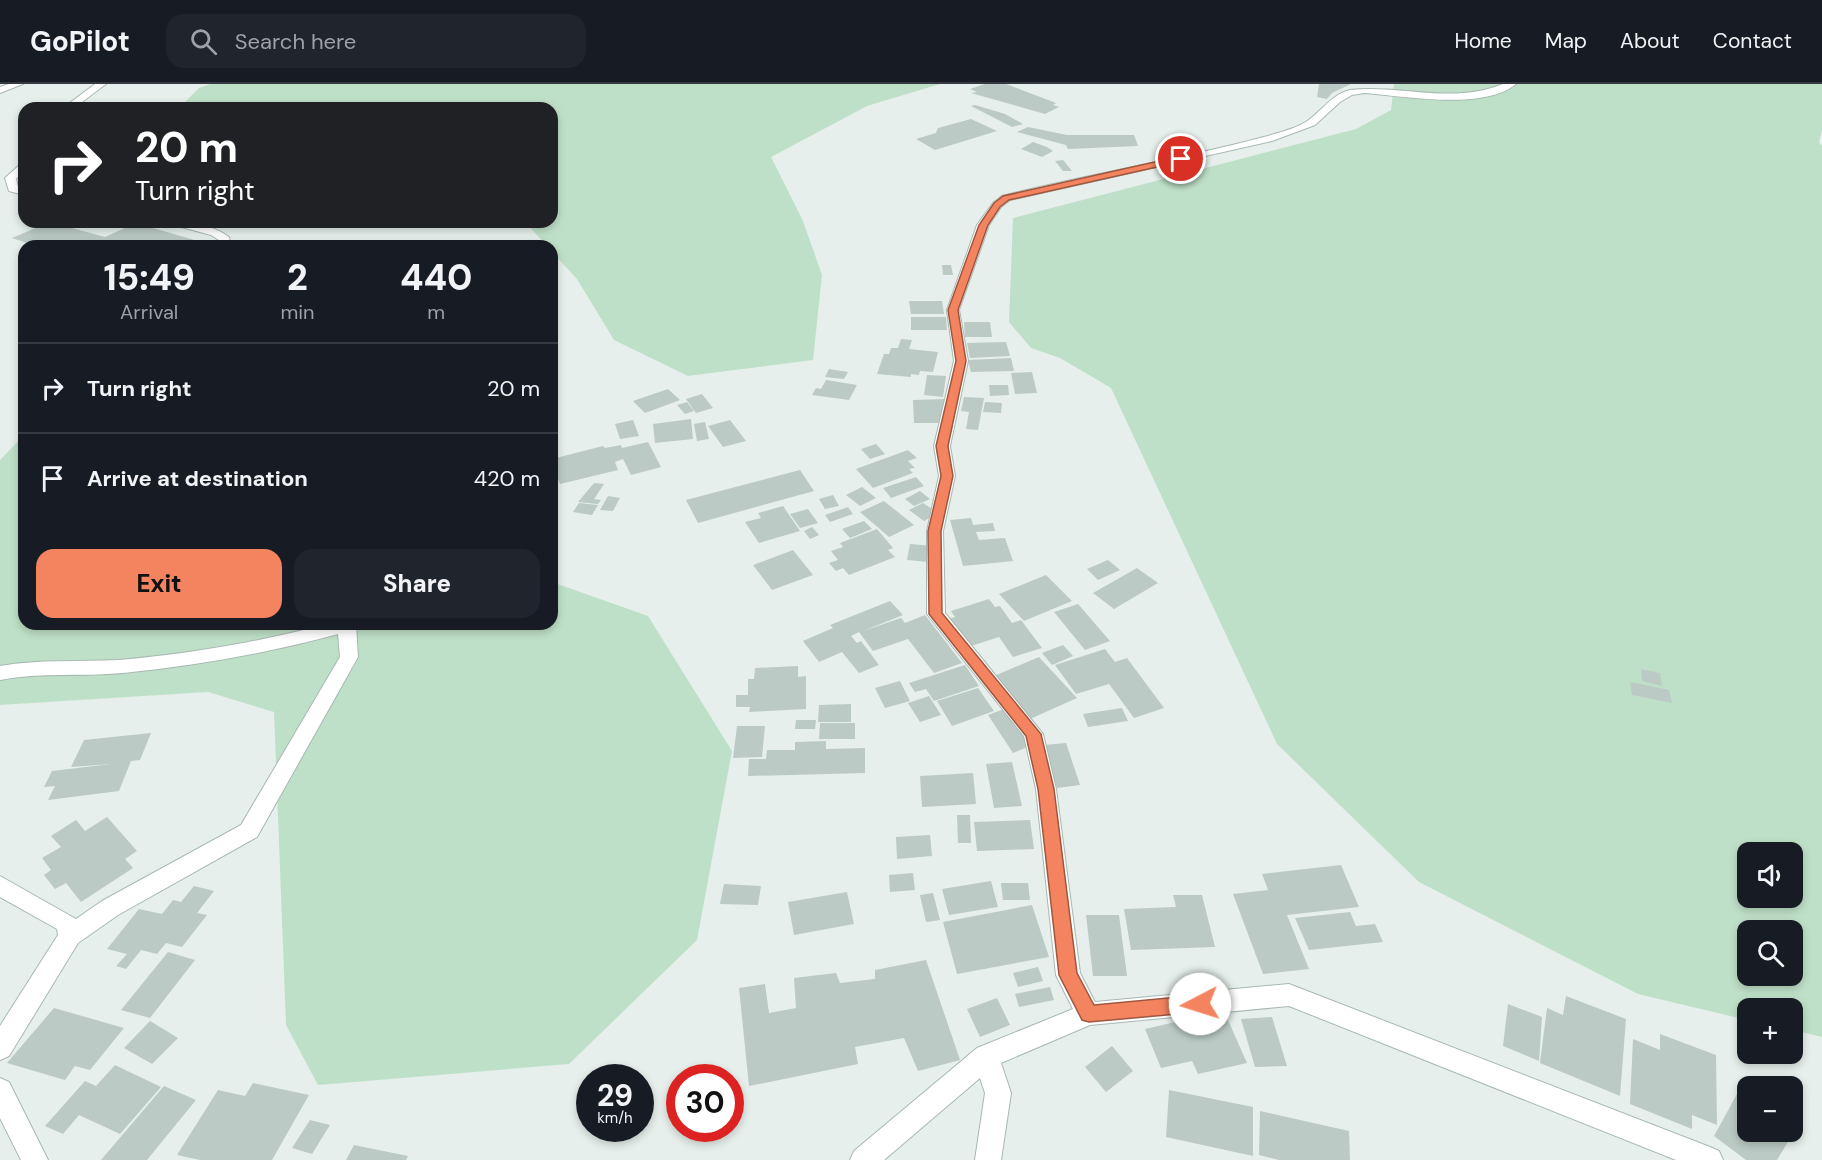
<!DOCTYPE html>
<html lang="en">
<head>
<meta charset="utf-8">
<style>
  body { margin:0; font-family:"DM Sans",sans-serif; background:#20242c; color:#f1f3f6; height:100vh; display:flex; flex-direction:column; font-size:22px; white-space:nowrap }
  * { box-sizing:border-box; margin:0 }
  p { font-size:20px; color:#9ea1a6 }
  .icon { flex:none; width:33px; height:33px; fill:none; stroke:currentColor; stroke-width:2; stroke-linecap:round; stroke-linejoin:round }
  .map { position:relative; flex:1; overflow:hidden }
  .drawer { position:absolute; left:18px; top:156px; width:540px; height:390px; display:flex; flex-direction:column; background:#171b24; border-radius:18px; box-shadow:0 3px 9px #0003 }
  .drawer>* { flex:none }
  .guide { position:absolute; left:18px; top:18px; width:540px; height:126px; border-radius:18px; box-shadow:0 3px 9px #0003; background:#202124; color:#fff; overflow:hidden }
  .controls { position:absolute; left:1737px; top:758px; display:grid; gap:12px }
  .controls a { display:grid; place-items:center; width:66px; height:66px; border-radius:12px; background:#171b24; box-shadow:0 3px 9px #0003; font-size:30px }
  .speed { position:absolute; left:576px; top:980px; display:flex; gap:12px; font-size:30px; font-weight:700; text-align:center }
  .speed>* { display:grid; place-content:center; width:78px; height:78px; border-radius:50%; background:#171b24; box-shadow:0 3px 9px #0003; line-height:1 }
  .speed small { font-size:15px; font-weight:400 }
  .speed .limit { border:9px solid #d22; background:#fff; color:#111 }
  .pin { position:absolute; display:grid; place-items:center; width:51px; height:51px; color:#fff; margin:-26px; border:3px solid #fff; border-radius:50%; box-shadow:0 2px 6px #0007 }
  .me { position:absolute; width:66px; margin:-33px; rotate:265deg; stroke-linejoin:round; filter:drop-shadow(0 0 4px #0008) }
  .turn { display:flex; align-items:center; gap:21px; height:126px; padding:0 18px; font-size:27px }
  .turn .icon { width:78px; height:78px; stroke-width:2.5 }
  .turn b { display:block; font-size:42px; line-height:51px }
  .eta { display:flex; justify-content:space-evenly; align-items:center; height:102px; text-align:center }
  .eta b { font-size:36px; font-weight:800; line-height:42px }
  .primary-button { display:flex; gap:12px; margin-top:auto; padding:12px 18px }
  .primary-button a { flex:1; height:69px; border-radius:18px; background:#f4845f; color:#111; font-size:24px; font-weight:800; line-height:69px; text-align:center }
  .primary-button a+a { background:#20242c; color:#f1f3f6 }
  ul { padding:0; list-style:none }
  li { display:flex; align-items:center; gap:18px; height:90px; padding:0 18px; border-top:2px solid #363941 }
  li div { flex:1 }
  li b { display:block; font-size:22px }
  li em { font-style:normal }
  header { display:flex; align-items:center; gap:36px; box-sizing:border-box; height:84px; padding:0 30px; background:#171b24; border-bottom:2px solid #363941 }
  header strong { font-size:28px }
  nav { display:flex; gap:33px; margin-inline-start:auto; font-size:21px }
  .search { width:420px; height:54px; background:#20242c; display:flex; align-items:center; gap:15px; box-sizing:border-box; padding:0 21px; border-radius:18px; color:#9ea1a6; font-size:22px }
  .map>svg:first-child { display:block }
  .green { fill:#bfe0c8; fill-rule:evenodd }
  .building { fill:#bbcac4 }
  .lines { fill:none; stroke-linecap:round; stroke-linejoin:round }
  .minor-casing { stroke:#a8b8b2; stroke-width:2 }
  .tertiary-casing { stroke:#a8b8b2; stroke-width:2 }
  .minor { fill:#fff; fill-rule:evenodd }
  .tertiary { fill:#fff; fill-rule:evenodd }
  .route { fill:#f4845f; stroke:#9f563e; stroke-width:1.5 }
</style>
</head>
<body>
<header>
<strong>GoPilot</strong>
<div class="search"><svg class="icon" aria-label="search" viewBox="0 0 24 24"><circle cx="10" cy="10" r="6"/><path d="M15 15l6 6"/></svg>Search here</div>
<nav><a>Home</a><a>Map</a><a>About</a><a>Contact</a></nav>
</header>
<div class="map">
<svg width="1822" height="1076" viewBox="0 0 1822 1076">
  <rect width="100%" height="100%" fill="#e6efeb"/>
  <path class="green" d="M210,0H940L867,22L771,73L803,137L822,191L813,276L688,292L614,256L577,195L552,168V162H547L525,138H552V24H179L199,4Z
    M1394,0H1822V46L1819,58L1822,62V953L1793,946L1792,924H1748L1747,936L1638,910L1419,798L1277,660L1111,304L1060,274L1031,264L1009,238L1013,134L1356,45L1391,26ZM1748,768H1792V813H1748ZM1748,846H1792V891H1748Z
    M24,351V540H552V498L648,532L732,667L697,856L569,980L318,1001L286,941L274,628L208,608L0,621V376Z"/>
  <path class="building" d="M985,0H1006L1056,19L1053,21L1059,23L1045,30L971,9L977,8L970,5Z
    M1319,0H1351L1332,9L1327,15L1317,13Z
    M975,21L1005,30L1023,40L1012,43L971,22Z
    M971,35L997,47L935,66L916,55L936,49L938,44Z
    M1028,43L1067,51H1134L1138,62L1068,65L1066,61L1017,48Z
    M1033,58L1047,63L1053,67L1042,73L1021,65Z
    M1063,76L1072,87H1063L1055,77Z
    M50,138L105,153L136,139L198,157L189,162H36L12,154Z
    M942,181H951L953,191H943Z
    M909,217H942L944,230H911Z
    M911,233H946L947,246H911Z
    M964,238H990L992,253H965Z
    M901,255L912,256L909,265L938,268L933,288L920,287L919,291L911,290V293L877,290L884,270H889L891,264H898Z
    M1006,258L1010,272L970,274L967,259Z
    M1011,274L1014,287L971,288L968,276Z
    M829,285L848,288L844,295L825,293Z
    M1032,288L1037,309L1015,310L1011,289Z
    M927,291L946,292L943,313L924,311Z
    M826,296L857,301L849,316L812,311L816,304L821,305Z
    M989,301H1008L1009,311L990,312Z
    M668,305L680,316L645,329L633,317Z
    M702,310L713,324L696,329L686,315Z
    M964,313L984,314L978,346L966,345L969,328L961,327Z
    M945,315L946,332H940V339H914L913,316Z
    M687,318L694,327L685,330L677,321Z
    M985,318L1002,319L1001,329L983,328Z
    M691,335L693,355L655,359L653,340Z
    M633,336L639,352L620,355L615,340Z
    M730,336L746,357L723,363L708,342Z
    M705,338L709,355L697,357L694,340Z
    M648,358L661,383L631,391L623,375L615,378L618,386L560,400L552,380V375L603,362L605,364L621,361L622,364Z
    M876,360L885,370L870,375L861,365Z
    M908,366L917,374L908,377L915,384L909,385L913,389L873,404L856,385Z
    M800,386L814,407L698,439L686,416Z
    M916,393L924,402L891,414L883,404Z
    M594,399L604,400L594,415L601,416L598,420L578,418Z
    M862,403L876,414L860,422L846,411Z
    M920,407L930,415L914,422L905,415Z
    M833,411L839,422L825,425L819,415Z
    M608,412L620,414L613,427L600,426Z
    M884,417L914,441L889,453L860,428Z
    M579,419L598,421L592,431L573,428Z
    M923,419L938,429L924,437L909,426Z
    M783,422L800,447L759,459L745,438L761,434L758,429Z
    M848,423L853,430L830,438L825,431Z
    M808,425L818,439L800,444L790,430Z
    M971,434L973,441L993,439L995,447L976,448L979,456L1005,454L1013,477L963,482L950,436Z
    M864,437L872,445L850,454L842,445Z
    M812,443L819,451L810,455L804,447Z
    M877,445L893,464L888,466L895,473L849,491L843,484L836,487L829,479L838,476L831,467L843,463L840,459Z
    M910,460L933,462L929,478L907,476Z
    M793,466L813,491L772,506L753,481Z
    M1108,476L1120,486L1098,496L1087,485Z
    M1137,484L1158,499L1114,525L1093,509Z
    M1046,491L1072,517L1024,537L999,510Z
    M989,515L995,523L1000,522L1012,539L1021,536L1042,564L1013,573L999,553L968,563L949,535L955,533L951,527Z
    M890,517L903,531L863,547L901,534L905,539L925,531L962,579L934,589L908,555L873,567L859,548L851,552L857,559L861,557L879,581L859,589L842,568L819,578L803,557L833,544L830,541Z
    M1078,520L1110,557L1085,566L1054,528Z
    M1063,561L1073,572L1052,581L1042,569Z
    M1105,565L1115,578L1127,574L1164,624L1134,634L1109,600L1076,610L1055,581Z
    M1039,573L1077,614L1030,635L994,592Z
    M965,581L979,602L934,617L926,605L915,608L909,599Z
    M798,582V593L806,592V625L749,628L750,623H736V611H748V595H754L755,584Z
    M1641,585L1660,589L1662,602L1642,597Z
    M900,597L910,617L885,624L875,604Z
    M1630,598L1669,606L1672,619L1632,611Z
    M978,604L994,627L952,642L937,617Z
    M929,612L941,631L920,638L908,619Z
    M851,620V638H818L819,621Z
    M1122,624L1128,637L1088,643L1083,630Z
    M1004,625L1030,662L1013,669L988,631Z
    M796,636H816L815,645H795Z
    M820,639H855V655H819Z
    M737,642H765L762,673L733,674Z
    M151,649L140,676L131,677L119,707L48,716L55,702L44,703L52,687L111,680L71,683L84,656Z
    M826,657V665L865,664V689L748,692L749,675H766L767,666H795V658Z
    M1066,659L1080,701L1057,704L1044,661Z
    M1012,678L1022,722L994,724L986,680Z
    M973,689L976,720L922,723L920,692Z
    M957,731H970L971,759H958Z
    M107,733L137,767L125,775L133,784L81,818L66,799L55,805L44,791L51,786L42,774L61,763L51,752L76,736L85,747Z
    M1030,736L1034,765L977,767L974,738Z
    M930,751L932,772L897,775L896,753Z
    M1341,781L1359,823L1287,831L1309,885L1263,890L1233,810L1268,806L1262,790Z
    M913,789L915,806L890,808L889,791Z
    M991,797L998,823L949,831L942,805Z
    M1001,799H1028L1030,816H1003Z
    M724,800L761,802L758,821L720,820Z
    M194,802L214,807L197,829L207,831L182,863L166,859L157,870L141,866L126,885L116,882L127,870L107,865L139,825L162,830L173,816L181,818Z
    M847,808L854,840L794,851L788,818Z
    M933,809L940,836L926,838L920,811Z
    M1173,811H1202L1215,863L1131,866L1124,825L1176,823Z
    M1032,821L1049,873L957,890L943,838Z
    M1350,828L1356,842L1375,840L1383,858L1309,866L1295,834Z
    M1086,831H1119L1127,892H1093Z
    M168,868L195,876L150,934L121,926Z
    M926,876L960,976L918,987L904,954L855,963L858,980L749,1002L739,904L765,900L769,929L796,924L794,894L836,889L840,899L875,895V886Z
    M1038,883L1043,897L1018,903L1013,889Z
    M1050,903L1054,916L1019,923L1015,910Z
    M1566,912L1626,935L1620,1012L1540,979L1547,924L1563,931Z
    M997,914L1010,941L980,953L967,925Z
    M1508,920L1542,933L1539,977L1503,962Z
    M54,924L124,944L90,986L75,982L65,996L7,979Z
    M1224,927L1247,979L1198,990L1192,977L1161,984L1145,945Z
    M1272,933L1287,982L1255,983L1241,935Z
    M150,937L178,954L152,980L124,964Z
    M1660,950L1716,971L1717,1041L1692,1031V1045L1630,1020L1633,955L1660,966Z
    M1112,962L1133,987L1106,1008L1085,983Z
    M115,981L161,1003L120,1050L79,1031L63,1050L45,1042L85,997L96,1002Z
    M253,999L309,1011L272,1076H200L177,1071L218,1006L245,1012Z
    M1743,999L1748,1002V1047H1792V1033L1800,1038L1777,1076H1746L1714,1052Z
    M164,1002L196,1016L147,1076H101Z
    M1169,1006L1253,1023V1072L1166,1053Z
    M1260,1027L1349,1047L1350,1076H1279L1259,1071Z
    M310,1036L330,1041L312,1070L292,1064Z
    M354,1061L408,1072L406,1076H346Z"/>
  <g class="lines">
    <defs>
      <path id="minor" d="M95,0H106L74,24H63Z
        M1503,0H1516C1483,27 1404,12 1364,9L1352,11L1340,18L1315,41L1272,57L1010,116L1001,123L989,141L959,226L968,277L950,362L955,392L943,447L945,529L1043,650L1056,705L1080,889L1095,918L1289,900L1710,1063L1719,1067L1723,1076H1676L1289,922L1090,941L1001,979L1011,1009L1001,1076H975L985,1009L980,994L884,1076H850L854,1067L977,964L1073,925L1056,891L1036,705L1024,652L927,530V447L939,392L934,362L954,277L947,226L977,141L993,119L1002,112C1089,90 1178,76 1264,53C1278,49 1299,44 1310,35C1323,25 1333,10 1350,6C1400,0 1453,21 1503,0Z
        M24,77V86L16,95L18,103L24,105V111L9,107L5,94Z
        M163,138C186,138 210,139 229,153L231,162H219V156L211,151Z
        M327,540H356L358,573L257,753L118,831L78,859L9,972L0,976V942L58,851L57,845L0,813V792L76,835L102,817L241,741L340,573L338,550C268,569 195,582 123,589C82,593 41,588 0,596V582C40,575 79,578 119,576C188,570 260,558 327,540Z
        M0,994L9,998L48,1076H21L0,1034Z"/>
      <path id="tertiary" d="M9,0H23L0,9V3Z"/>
    </defs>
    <use href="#minor" class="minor-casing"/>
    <use href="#tertiary" class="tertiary-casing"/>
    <use href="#minor" class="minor"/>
    <use href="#tertiary" class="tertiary"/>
  </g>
  <path class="route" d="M1181,72L1184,77L1009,116L1000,123L988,141L958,226L966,277L948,362L953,392L941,447L942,529L1041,650L1054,705L1077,889L1094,921L1200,911L1207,913L1209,920L1207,926L1200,928L1089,938L1082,936L1059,891L1038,705L1026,652L929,530L928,447L941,392L936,362L956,277L948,226L979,141L994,119L1003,112Z"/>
</svg>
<div class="controls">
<a><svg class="icon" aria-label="sound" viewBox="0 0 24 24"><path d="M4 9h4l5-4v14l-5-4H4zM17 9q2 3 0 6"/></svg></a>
<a><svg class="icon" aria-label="search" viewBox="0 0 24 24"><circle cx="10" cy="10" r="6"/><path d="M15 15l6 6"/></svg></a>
<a>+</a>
<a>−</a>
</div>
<div class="speed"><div>29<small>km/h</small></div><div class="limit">30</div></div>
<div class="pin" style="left:1181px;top:75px;background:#d93025"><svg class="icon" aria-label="arrive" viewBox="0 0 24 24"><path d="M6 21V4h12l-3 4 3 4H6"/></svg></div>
<svg class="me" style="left:1200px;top:920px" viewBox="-20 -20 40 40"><circle r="19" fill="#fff"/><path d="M0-13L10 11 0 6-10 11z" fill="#f4845f"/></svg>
<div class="guide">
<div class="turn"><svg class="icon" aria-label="right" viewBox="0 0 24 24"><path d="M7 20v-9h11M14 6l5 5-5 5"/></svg><div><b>20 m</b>Turn right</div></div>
</div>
<section class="drawer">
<div class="eta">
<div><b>15:49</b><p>Arrival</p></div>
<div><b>2</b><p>min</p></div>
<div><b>440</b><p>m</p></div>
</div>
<ul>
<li><svg class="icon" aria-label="right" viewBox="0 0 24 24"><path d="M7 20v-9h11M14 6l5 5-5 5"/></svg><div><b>Turn right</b></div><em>20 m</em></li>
<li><svg class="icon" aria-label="arrive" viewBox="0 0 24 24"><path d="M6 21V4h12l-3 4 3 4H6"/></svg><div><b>Arrive at destination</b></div><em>420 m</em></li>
</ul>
<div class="primary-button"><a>Exit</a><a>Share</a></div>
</section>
</div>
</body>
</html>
